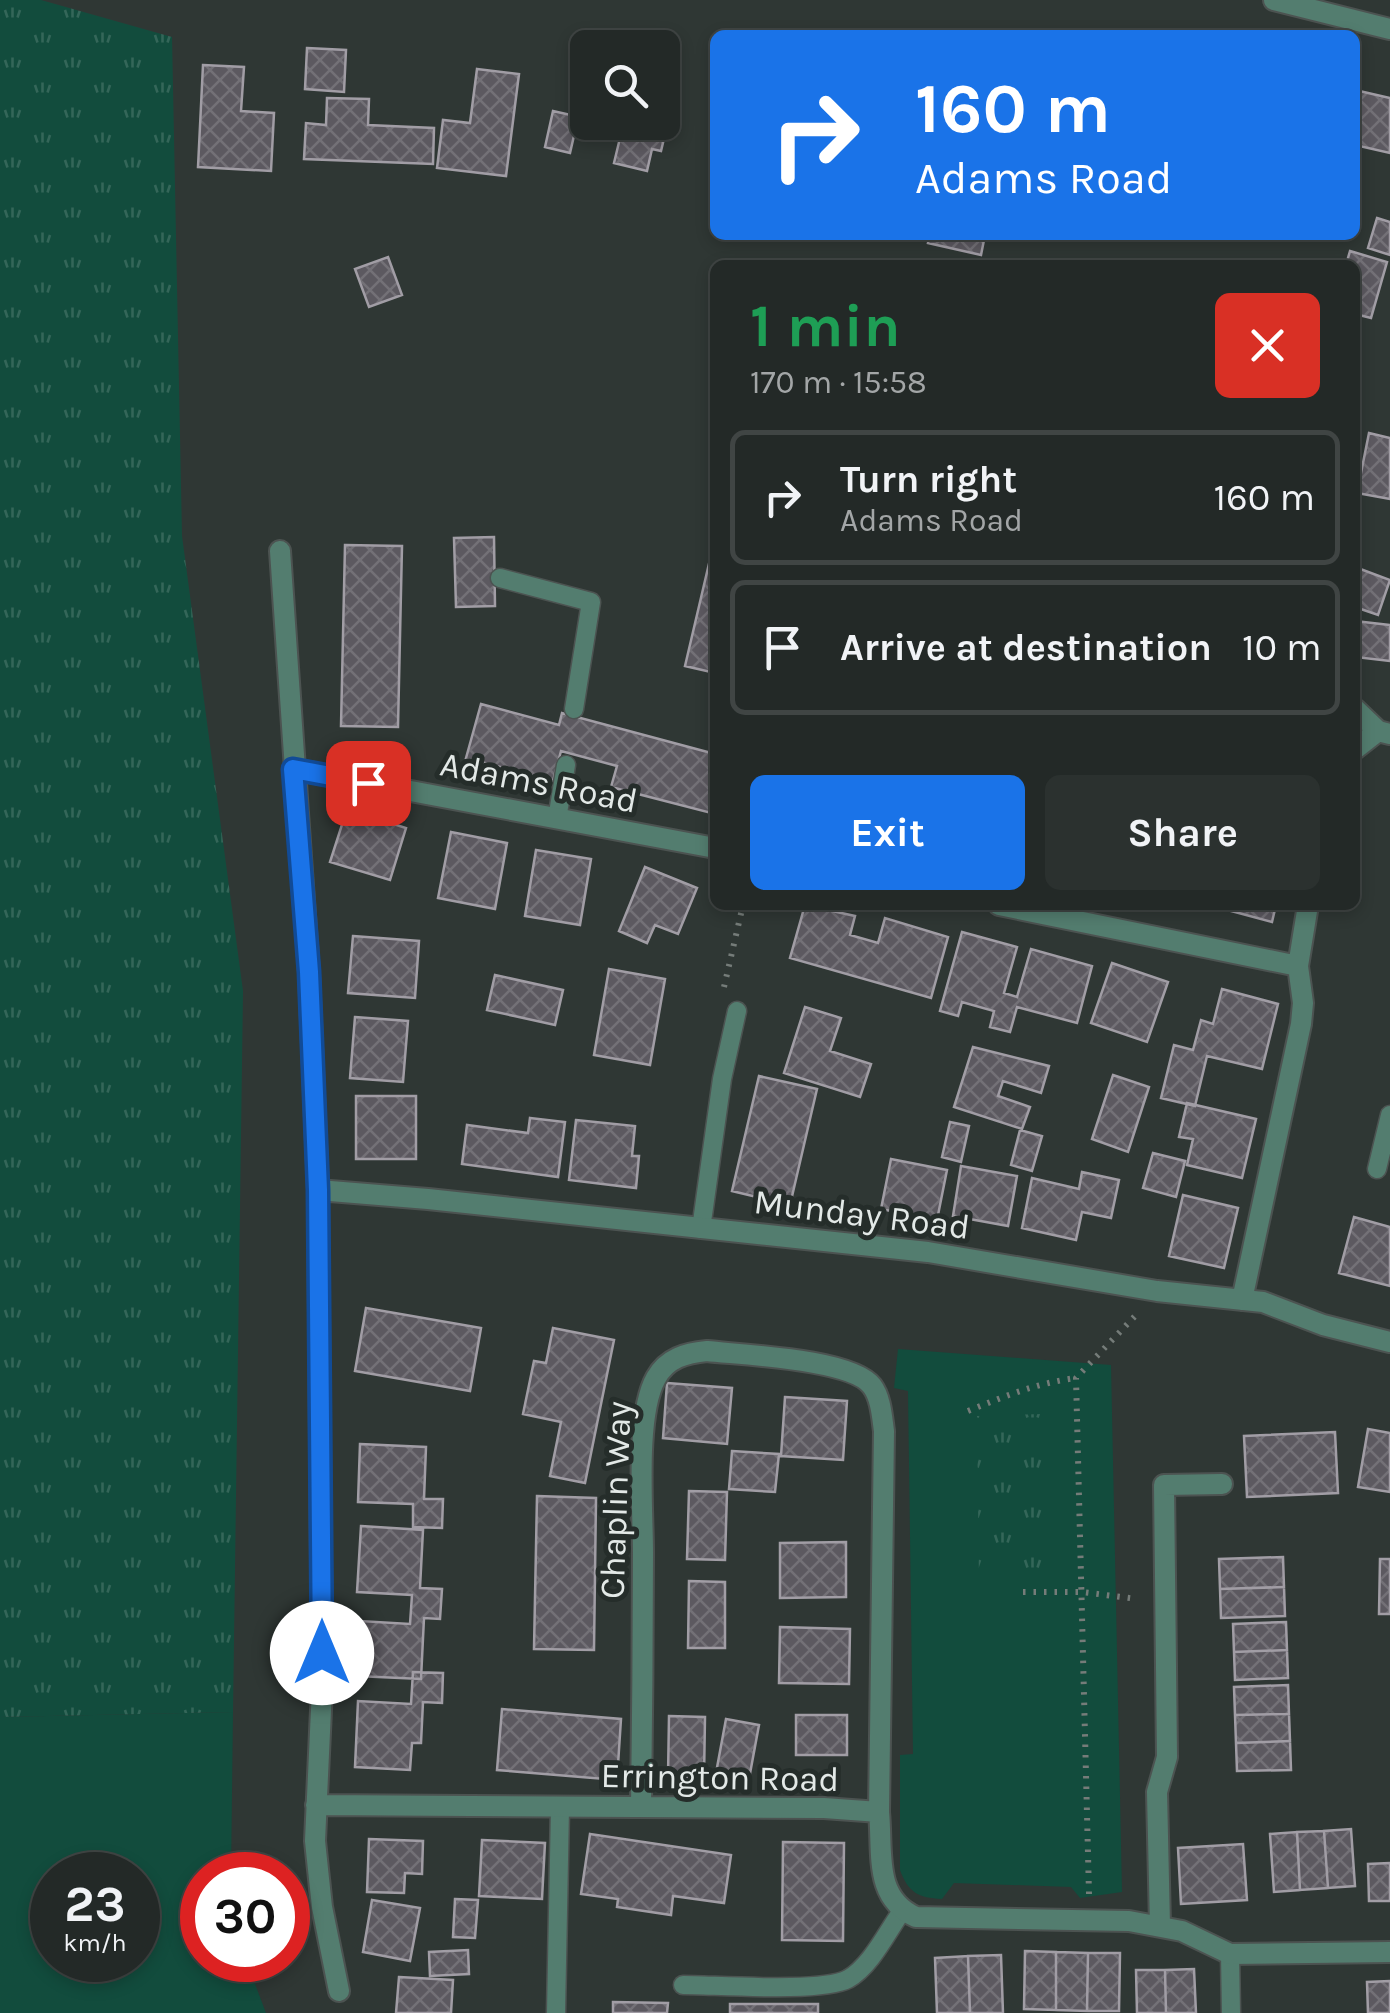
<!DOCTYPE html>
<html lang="en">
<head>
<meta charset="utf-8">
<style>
  body { margin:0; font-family:Karla,sans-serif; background:#2b312f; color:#f1f3f6; height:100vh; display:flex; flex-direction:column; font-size:38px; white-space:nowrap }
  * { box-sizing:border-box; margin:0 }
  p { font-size:32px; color:#a3a6a7 }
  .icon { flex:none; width:55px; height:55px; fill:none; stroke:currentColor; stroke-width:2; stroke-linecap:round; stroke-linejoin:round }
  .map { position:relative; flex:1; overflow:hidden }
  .details { position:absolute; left:710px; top:260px; width:650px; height:650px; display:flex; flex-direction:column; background:#232927; border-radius:15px; box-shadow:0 5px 15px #0003,0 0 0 2px #404544 }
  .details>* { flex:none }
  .top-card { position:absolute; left:710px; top:30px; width:650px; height:210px; border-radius:15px; box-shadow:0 5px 15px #0003,0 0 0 2px #404544; background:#1a73e8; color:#fff; overflow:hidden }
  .buttons { position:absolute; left:570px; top:30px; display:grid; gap:20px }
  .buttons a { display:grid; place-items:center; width:110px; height:110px; border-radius:15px; background:#232927; box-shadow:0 5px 15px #0003,0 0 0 2px #404544; font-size:50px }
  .speed { position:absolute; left:30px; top:1852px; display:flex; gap:20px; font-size:50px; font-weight:700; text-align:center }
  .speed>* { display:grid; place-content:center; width:130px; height:130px; border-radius:50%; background:#232927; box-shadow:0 5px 15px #0003,0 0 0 2px #404544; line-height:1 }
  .speed small { font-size:25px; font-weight:400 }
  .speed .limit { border:15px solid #d22; background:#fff; color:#111 }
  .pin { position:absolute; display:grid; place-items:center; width:85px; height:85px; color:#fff; margin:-42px; border-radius:20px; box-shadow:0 5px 15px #0006 }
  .me { position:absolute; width:110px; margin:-55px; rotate:0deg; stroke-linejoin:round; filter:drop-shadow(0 0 8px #0008) }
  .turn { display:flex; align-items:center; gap:35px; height:210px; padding:0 40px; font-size:45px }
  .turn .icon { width:130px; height:130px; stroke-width:2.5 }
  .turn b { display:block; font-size:70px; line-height:85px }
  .round { display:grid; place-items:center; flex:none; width:105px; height:105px; border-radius:15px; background:#2b312f }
  .head { display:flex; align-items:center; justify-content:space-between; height:170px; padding:0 40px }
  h1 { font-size:60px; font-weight:700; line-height:75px; color:#1e9e55 }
  .button { display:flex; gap:20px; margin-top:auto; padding:20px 40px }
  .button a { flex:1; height:115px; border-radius:15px; background:#1a73e8; color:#fff; font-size:40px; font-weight:700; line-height:115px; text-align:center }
  .button a+a { background:#2b312f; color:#f1f3f6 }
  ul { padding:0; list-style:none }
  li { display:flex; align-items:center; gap:30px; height:135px; margin:0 20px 15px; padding:0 20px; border:5px solid #404544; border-radius:15px }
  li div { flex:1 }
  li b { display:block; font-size:38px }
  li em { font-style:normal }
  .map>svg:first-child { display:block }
  .grass { fill:#124c3d; fill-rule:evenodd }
  .park { fill:url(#park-tufts) }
  .building { fill:url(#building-cross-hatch); stroke:#a19da5; stroke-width:2.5 }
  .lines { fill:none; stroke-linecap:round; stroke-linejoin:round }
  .service-casing { stroke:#4c5351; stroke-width:21 }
  .minor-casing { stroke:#4c5351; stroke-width:24 }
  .tertiary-casing { stroke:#4c5351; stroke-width:24 }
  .path { stroke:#757c79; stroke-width:6; stroke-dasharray:2.5 8; stroke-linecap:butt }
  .service { stroke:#537d6f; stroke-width:18 }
  .minor { stroke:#537d6f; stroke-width:20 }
  .tertiary { stroke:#537d6f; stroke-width:20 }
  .route-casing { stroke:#114b97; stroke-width:25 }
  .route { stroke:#1a73e8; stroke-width:18 }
  .labels { text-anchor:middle; stroke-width:10; stroke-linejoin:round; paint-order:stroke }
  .street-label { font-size:35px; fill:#e3e9e7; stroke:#252d2a }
</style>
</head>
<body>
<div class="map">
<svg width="1390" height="2013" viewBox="0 0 1390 2013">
  <defs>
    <pattern id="park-tufts" width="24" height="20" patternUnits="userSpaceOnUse" patternTransform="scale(2.5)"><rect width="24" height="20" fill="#124c3d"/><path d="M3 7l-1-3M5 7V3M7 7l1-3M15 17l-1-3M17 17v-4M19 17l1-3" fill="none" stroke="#346659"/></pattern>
    <pattern id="building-cross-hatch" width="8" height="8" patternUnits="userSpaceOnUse" patternTransform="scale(2.5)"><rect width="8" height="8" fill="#5c5960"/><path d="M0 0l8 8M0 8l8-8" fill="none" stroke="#737177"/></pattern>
  </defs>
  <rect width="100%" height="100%" fill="#2f3734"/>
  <path class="grass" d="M898,1349L1111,1365L1122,1892L1080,1898L1071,1887L954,1883L942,1899C918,1898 908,1892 900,1870V1755L913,1754L908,1391L894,1388Z
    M233,1712L231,1875H202V1960H246L266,2013H0V1717ZM52,1875H138V1960H52Z"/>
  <path class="park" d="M0,0H41L172,37L182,536L243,991L233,1712L0,1717Z
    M1043,1414L1047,1582H979L977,1416Z"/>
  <path class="building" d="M307,48L346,50L344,92L305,89Z
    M203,65L244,67L241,111L274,113L271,171L198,167Z
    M477,69L519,74L506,176L437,168L443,120L470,123Z
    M662,90L675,93L661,151L652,149L647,171L614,163L620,138L576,127L570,153L545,147L553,111L584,118L588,101V122H662Z
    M1355,90L1390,98V153L1355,145Z
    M327,98L369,99L368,125L434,128L433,164L304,159L306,123L326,125Z
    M1377,218L1390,222V255L1368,248Z
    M930,235H985L981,255L928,243Z
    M1350,251L1387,262L1371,318L1355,314V265H1346Z
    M388,257L402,295L369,307L355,269Z
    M1369,433L1390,438V499L1357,493Z
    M494,537L495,606L456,607L454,538Z
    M715,538V673L685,666Z
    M345,545L402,546L398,727L341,726Z
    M1355,567L1390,580L1378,615L1355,607Z
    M1355,621L1390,625V661L1355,657Z
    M481,704L559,725L562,713L715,754V814L611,787L617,766L561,751L553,781L466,758Z
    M347,809L406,828L390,880L330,862Z
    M451,832L507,843L495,909L438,898Z
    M536,850L591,859L580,925L525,916Z
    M645,867L697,888L678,934L655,925L647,943L619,931Z
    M805,905L855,916L850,935L878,943L885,918L948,937L931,998L790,958Z
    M1225,905H1276L1272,922L1224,909Z
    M962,932L1017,947L1004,993L1017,997L1031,949L1092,966L1077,1023L1017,1007L1010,1032L990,1027L994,1011L962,1002L958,1016L940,1011Z
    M353,936L419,941L415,998L348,993Z
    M1112,963L1168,982L1147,1042L1091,1023Z
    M609,969L665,979L650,1065L594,1055Z
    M495,975L563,990L555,1025L487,1010Z
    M1222,989L1278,1004L1262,1069L1207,1056L1195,1106L1161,1098L1174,1045L1193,1050L1201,1020L1213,1024Z
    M805,1007L841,1018L830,1051L871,1064L860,1097L784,1073Z
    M355,1017L408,1021L403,1082L350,1078Z
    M973,1047L1049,1066L1041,1093L1003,1081L998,1096L1030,1107L1022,1129L954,1107Z
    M1113,1075L1149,1087L1128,1152L1092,1139Z
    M759,1076L817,1089L790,1205L732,1191Z
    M356,1096H416V1159H356Z
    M1187,1103L1256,1119L1242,1178L1187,1165L1193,1139L1179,1137Z
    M530,1118L565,1122L558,1177L462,1164L467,1125L528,1133Z
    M576,1120L635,1126L632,1156H639L636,1188L569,1180Z
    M950,1122L969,1126L961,1162L942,1157Z
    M1020,1130L1042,1136L1032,1171L1011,1165Z
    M1153,1153L1185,1161L1176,1197L1143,1188Z
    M891,1159L947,1170L937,1220L881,1209Z
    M961,1166L1017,1176L1008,1226L953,1216Z
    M1082,1172L1119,1180L1111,1218L1082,1212L1076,1240L1022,1228L1032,1178L1079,1189Z
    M1183,1195L1238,1208L1224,1268L1169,1256Z
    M1354,1217L1390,1227V1286L1339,1273Z
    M366,1308L481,1328L470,1391L355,1371Z
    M553,1328L614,1340L585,1483L550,1476L561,1422L523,1414L534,1361L546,1363Z
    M667,1383L732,1388L727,1444L663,1438Z
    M785,1397L847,1401L843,1460L781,1456Z
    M1368,1429L1390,1433V1492L1358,1487Z
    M1335,1432L1338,1493L1247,1497L1244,1436Z
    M360,1444L426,1447L424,1499H443L442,1528L413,1527V1504L358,1502Z
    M732,1451L779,1454L775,1492L729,1489Z
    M689,1491L727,1492L725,1560L687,1559Z
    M537,1496L596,1498L594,1650L534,1649Z
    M361,1526L423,1530L420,1588L442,1589L440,1619L424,1618L421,1679L357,1676L360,1621L410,1624L412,1595L357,1592Z
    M846,1542V1597L780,1598V1543Z
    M1283,1557L1284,1587L1220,1589L1219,1559Z
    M1380,1559H1390V1614H1379Z
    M689,1581L725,1582V1648H688Z
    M1284,1587L1285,1616L1221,1618L1220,1589Z
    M1286,1622L1287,1650L1234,1652L1233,1624Z
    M780,1627L850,1629L849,1684L779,1683Z
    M1287,1650L1288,1678L1235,1680L1234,1652Z
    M413,1672L443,1673L442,1703L423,1702L421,1743H412L410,1770L355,1767L358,1701L411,1704Z
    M1288,1685L1289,1714L1235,1715L1234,1687Z
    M502,1709L621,1719L617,1780L497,1770Z
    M1289,1714L1290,1741L1236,1743L1235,1715Z
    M796,1715H847V1755H796Z
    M669,1716L705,1717L704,1778L668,1777Z
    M726,1719L759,1725L749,1779L716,1773Z
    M1290,1741L1291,1770L1237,1771L1236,1743Z
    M1351,1829L1355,1886L1328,1888L1324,1831Z
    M1324,1831L1328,1888L1300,1890L1297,1832Z
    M1297,1832L1300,1890L1274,1892L1270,1834Z
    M590,1834L731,1855L724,1903L673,1896L671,1915L617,1907L618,1899L581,1894Z
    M369,1839L423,1841L422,1874L405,1873L404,1893L367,1892Z
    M482,1840L545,1843L542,1899L479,1896Z
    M783,1842L844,1843L843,1941L782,1940Z
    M1243,1844L1247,1900L1181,1904L1178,1848Z
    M1390,1863V1901H1369L1368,1864Z
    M455,1899L478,1900L475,1938L453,1937Z
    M372,1900L420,1908L410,1961L363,1952Z
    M468,1950L469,1974L430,1976L429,1952Z
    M1025,1951L1056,1952V2010L1024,2009Z
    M1056,1952L1088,1953L1087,2011L1056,2010Z
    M1088,1953H1120L1119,2011H1087Z
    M1001,1955L1003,2013H970L968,1956Z
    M968,1956L970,2013H937L935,1958Z
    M1194,1969L1196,2013H1166L1165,1970Z
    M1136,1970H1165L1166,2013H1137Z
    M399,1977L453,1980L451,2013H396Z
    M1390,1981V2013H1368L1367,1982Z
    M613,2002L668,2003L667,2013H613Z
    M730,2004H818V2013H730Z"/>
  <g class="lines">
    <defs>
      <path id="service" d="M500,578L591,602L574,709
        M557,819L566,765
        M1377,1169L1390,1115
        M701,1229L722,1079L737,1011
        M1230,1954L1231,2013
        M683,1985C717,1985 821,1993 848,1979C871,1966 887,1932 902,1911
        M556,2013L560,1808"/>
      <path id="minor" d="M280,551L309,973L318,1190L322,1688L315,1841L322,1907L339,1991
        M1355,709L1378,731L1390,734
        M1355,749L1378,731
        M293,769L715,848
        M999,905L1298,966
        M318,1190L428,1199L928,1252L1157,1291L1263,1302L1323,1325L1390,1342
        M1242,1300L1301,1024L1303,1003L1298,966L1308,905
        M316,1805L824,1808L879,1812C883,1852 873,1898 916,1917L1129,1921L1182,1931L1230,1954L1390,1952
        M641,1807C642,1722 643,1638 643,1553C643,1509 635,1415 656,1378C667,1358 686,1353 707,1351C743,1355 852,1359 872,1386C881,1398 882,1417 884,1431L879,1812
        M1160,1926L1157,1792L1167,1757L1164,1485L1222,1484"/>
      <path id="tertiary" d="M1274,0L1390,29"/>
    </defs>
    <use href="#service" class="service-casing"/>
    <use href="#minor" class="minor-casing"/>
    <use href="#tertiary" class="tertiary-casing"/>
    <path class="path" d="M724,987L743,905
      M968,1411C1005,1396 1037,1383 1076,1378
      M1023,1592H1082L1137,1599
      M1089,1894L1076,1378L1136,1315"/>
    <use href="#service" class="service"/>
    <use href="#minor" class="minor"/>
    <use href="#tertiary" class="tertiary"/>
  </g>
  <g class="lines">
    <defs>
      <path id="route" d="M322,1653L318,1190L309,972L293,769L368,783"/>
    </defs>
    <use href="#route" class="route-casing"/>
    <use href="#route" class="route"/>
  </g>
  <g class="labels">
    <g class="street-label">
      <text transform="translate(539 782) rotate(11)" y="12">Adams Road</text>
      <text transform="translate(862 1214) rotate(7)" y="12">Munday Road</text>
      <text transform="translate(615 1500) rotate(-88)" y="12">Chaplin Way</text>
      <text transform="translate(720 1777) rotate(1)" y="12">Errington Road</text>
    </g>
  </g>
</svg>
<div class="buttons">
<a><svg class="icon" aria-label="search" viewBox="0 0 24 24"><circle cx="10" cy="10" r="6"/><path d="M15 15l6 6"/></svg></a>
</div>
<div class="speed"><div>23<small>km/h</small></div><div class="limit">30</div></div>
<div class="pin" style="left:368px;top:783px;background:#d93025"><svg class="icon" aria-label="arrive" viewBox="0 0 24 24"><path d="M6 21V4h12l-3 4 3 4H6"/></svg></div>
<svg class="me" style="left:322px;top:1653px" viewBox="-20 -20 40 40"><circle r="19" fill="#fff"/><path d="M0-13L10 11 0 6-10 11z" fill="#1a73e8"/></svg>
<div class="top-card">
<div class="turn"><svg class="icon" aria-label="right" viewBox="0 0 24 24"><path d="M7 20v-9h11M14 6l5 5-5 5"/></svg><div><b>160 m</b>Adams Road</div></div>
</div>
<section class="details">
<div class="head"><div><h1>1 min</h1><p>170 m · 15:58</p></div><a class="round" style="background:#d93025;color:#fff"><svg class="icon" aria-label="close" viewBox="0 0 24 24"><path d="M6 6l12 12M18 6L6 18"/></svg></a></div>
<ul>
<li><svg class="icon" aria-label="right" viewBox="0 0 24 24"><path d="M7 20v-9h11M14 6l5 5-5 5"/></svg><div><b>Turn right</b><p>Adams Road</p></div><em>160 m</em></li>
<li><svg class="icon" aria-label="arrive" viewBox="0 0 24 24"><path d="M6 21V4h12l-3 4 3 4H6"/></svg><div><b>Arrive at destination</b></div><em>10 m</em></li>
</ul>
<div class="button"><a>Exit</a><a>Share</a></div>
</section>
</div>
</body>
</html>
